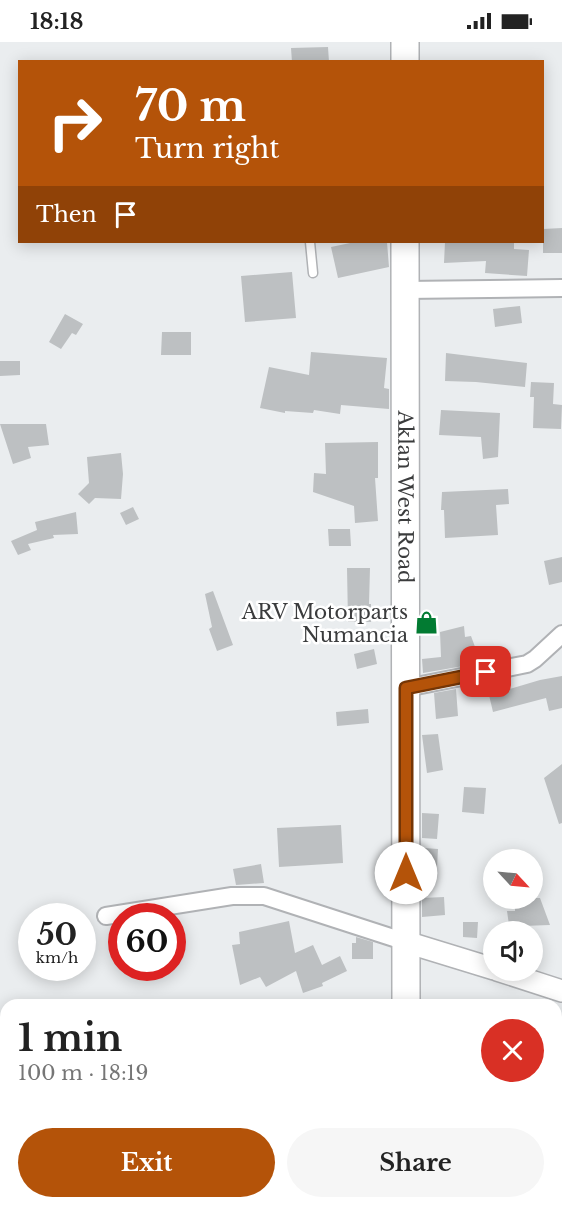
<!DOCTYPE html>
<html lang="en">
<head>
<meta charset="utf-8">
<style>
  body { margin:0; font-family:"Libre Baskerville",serif; background:#f6f6f6; color:#222; height:100vh; display:flex; flex-direction:column; font-size:22px; white-space:nowrap }
  * { box-sizing:border-box; margin:0 }
  p { font-size:20px; color:#767676 }
  .icon { flex:none; width:33px; height:33px; fill:none; stroke:currentColor; stroke-width:2; stroke-linecap:round; stroke-linejoin:round }
  .map { position:relative; flex:1; overflow:hidden }
  .drawer { position:absolute; left:0px; top:957px; width:562px; height:210px; display:flex; flex-direction:column; background:#fff; border-radius:18px 18px 0 0; box-shadow:0 3px 15px #0003 }
  .drawer>* { flex:none }
  .hud { position:absolute; left:18px; top:18px; width:526px; height:183px; border-radius:0px; box-shadow:0 3px 15px #0003; background:#b45309; color:#fff; overflow:hidden }
  .needle { width:39px; rotate:116deg }
  .fabs { position:absolute; left:483px; top:807px; display:grid; gap:12px }
  .fabs a { display:grid; place-items:center; width:60px; height:60px; border-radius:50%; background:#fff; box-shadow:0 3px 15px #0003; font-size:30px }
  .speed { position:absolute; left:18px; top:861px; display:flex; gap:12px; font-size:30px; font-weight:700; text-align:center }
  .speed>* { display:grid; place-content:center; width:78px; height:78px; border-radius:50%; background:#fff; box-shadow:0 3px 15px #0003; line-height:1 }
  .speed small { font-size:15px; font-weight:400 }
  .speed .limit { border:9px solid #d22; background:#fff; color:#111 }
  .pin { position:absolute; display:grid; place-items:center; width:51px; height:51px; color:#fff; margin:-26px; border-radius:12px; box-shadow:0 3px 9px #0006 }
  .me { position:absolute; width:66px; margin:-33px; rotate:0deg; stroke-linejoin:round; filter:drop-shadow(0 0 4px #0008) }
  .turn { display:flex; align-items:center; gap:21px; height:126px; padding:0 18px; font-size:27px }
  .turn .icon { width:78px; height:78px; stroke-width:2.5 }
  .turn b { display:block; font-size:42px; line-height:51px }
  .then { display:flex; align-items:center; height:57px; padding:0 18px; background:#0003; gap:12px; font-size:22px }
  .round { display:grid; place-items:center; flex:none; width:63px; height:63px; border-radius:32px; background:#f6f6f6 }
  .overview { display:flex; align-items:center; justify-content:space-between; height:102px; padding:0 18px }
  h1 { font-size:36px; font-weight:800; line-height:45px }
  .primary-button { display:flex; gap:12px; margin-top:auto; padding:12px 18px }
  .primary-button a { flex:1; height:69px; border-radius:36px; background:#b45309; color:#fff; font-size:24px; font-weight:800; line-height:69px; text-align:center }
  .primary-button a+a { background:#f6f6f6; color:#222 }
  .status { display:flex; justify-content:space-between; align-items:center; height:42px; padding:0 30px; background:#fff; direction:ltr }
  .status svg { height:16px; fill:currentColor }
  .map>svg:first-child { display:block }
  .building { fill:#bdc0c2 }
  .lines { fill:none; stroke-linecap:round; stroke-linejoin:round }
  .service-casing { stroke:#b0b2b5; stroke-width:11 }
  .minor-casing { stroke:#b0b2b5; stroke-width:20 }
  .tertiary-casing { stroke:#b0b2b5; stroke-width:24 }
  .primary-casing { stroke:#b0b2b5; stroke-width:30 }
  .service { stroke:#fff; stroke-width:8 }
  .minor { stroke:#fff; stroke-width:16 }
  .tertiary { stroke:#fff; stroke-width:21 }
  .primary { stroke:#fff; stroke-width:27 }
  .route-casing { stroke:#753606; stroke-width:15 }
  .route { stroke:#b45309; stroke-width:10 }
  .labels { text-anchor:middle; stroke-width:5; stroke-linejoin:round; paint-order:stroke }
  .street-label { font-size:20px; fill:#3b3c3d; stroke:#fff }
  .poi-label { font-size:20px; fill:#3b3c3d; stroke:#fff; text-anchor:end }
</style>
</head>
<body>
<div class="status"><b>18:18</b><svg viewBox="0 0 49 12"><path d="M0 12V9h3v3zM5 12V6h3v6zM10 12V3h3v9zM15 12V0h3v12zM26 1h20v11H26zM47 4h2v5h-2z"/></svg></div>
<div class="map">
<svg width="562" height="1167" viewBox="0 0 562 1167">
  <rect width="100%" height="100%" fill="#eaedef"/>
  <path class="building" d="M328,5L329,20H292L291,6Z
    M562,186V211H543V187Z
    M355,200H387L389,225L338,236L331,205Z
    M445,200H514V207L529,208L527,234L485,231L486,219L444,221Z
    M292,230L296,276L245,280L241,234Z
    M520,264L522,281L495,285L493,267Z
    M65,272L83,282L76,293L72,291L61,307L49,300Z
    M162,290H191V313H161Z
    M311,310L387,316L384,346L389,347V367L341,363L340,372L314,368L313,371L285,369V371L260,366L269,325L309,333Z
    M446,311L527,321L525,345L476,340L445,339Z
    M0,319H20V333L0,334Z
    M531,340L554,341L553,362L562,363L561,387L533,386L534,355H530Z
    M441,368L500,371L498,415L483,417L481,395L439,393Z
    M0,382H46L49,403L28,405L31,416L13,422Z
    M378,400V436H375L378,479L355,481L354,464L313,450L314,431L326,432L325,401Z
    M121,411L123,432L121,457L95,456L89,462L78,452L89,441L87,415Z
    M508,447L509,462L496,463L498,493L445,496L444,468H441L442,450Z
    M133,465L139,477L126,483L120,471Z
    M76,470L78,492L53,493L54,496L28,502L31,508L18,513L11,499L37,488L35,480Z
    M328,487H350L351,504H329Z
    M562,515V540L549,543L544,519Z
    M347,526H370L369,562H371V580H348Z
    M213,549L233,603L217,609L209,587L212,585L205,552Z
    M464,584L465,595L471,594L481,621L423,631L422,617L441,615L440,590Z
    M374,607L377,622L357,627L354,612Z
    M562,634V666L549,669L546,656L493,670L489,653L540,638Z
    M456,647L458,674L436,677L434,651Z
    M368,667L369,681L337,684L336,670Z
    M438,692L443,728L427,731L422,693Z
    M562,722V781L559,782L544,736Z
    M464,745L486,746L484,772L462,770Z
    M422,771L439,772L437,797L422,796Z
    M341,783L343,821L279,825L277,786Z
    M424,806L438,807L437,826L423,825Z
    M261,822L264,841L236,843L233,827Z
    M444,855L445,873L422,875V856Z
    M515,856H540L550,883L522,884V890H510L507,869H515Z
    M289,879L295,911L313,903L322,923L340,914L347,929L322,941L323,944L303,951L296,929L266,945L260,935L240,943L232,903L240,902L239,890Z
    M463,880H478L477,896L463,895Z
    M356,895L373,900V917H352V901H356Z"/>
  <g class="lines">
    <defs>
      <path id="service" d="M310,200L313,231
        M98,1161L100,1167"/>
      <path id="minor" d="M405,248L562,246
        M406,646L527,622L535,617L562,592
        M106,874L232,854H264L406,900"/>
      <path id="tertiary" d="M406,900L494,927
        M497,928L562,949"/>
      <g id="primary">
        <path d="M405,20V0"/>
        <path id="s1" d="M405,200L406,963"/>
        <path d="M380,1167L384,1161"/>
      </g>
    </defs>
    <use href="#service" class="service-casing"/>
    <use href="#minor" class="minor-casing"/>
    <use href="#tertiary" class="tertiary-casing"/>
    <use href="#primary" class="primary-casing"/>
    <use href="#service" class="service"/>
    <use href="#minor" class="minor"/>
    <use href="#tertiary" class="tertiary"/>
    <use href="#primary" class="primary"/>
  </g>
  <g class="lines">
    <defs>
      <path id="route" d="M406,831V646L486,630"/>
    </defs>
    <use href="#route" class="route-casing"/>
    <use href="#route" class="route"/>
  </g>
  <defs>
    <symbol id="shop-bare" viewBox="-9 -9 18 18"><path d="M-5-2.5h2.3a2.7 3.5 0 0 1 5.4 0H5L5.5 6h-11ZM-1.5-2.5h3a1.5 2.3 0 0 0-3 0Z" fill="#027b32" stroke="#fff" stroke-width="2.5" paint-order="stroke"/></symbol>
  </defs>
  <g fill-rule="evenodd">
    <use href="#shop-bare" x="410" y="564" width="33" height="33"/>
  </g>
  <g class="labels">
    <g class="street-label">
      <text dy="7" stroke="none"><textPath href="#s1" startOffset="255">Aklan West Road</textPath></text>
    </g>
    <g class="poi-label">
      <text x="408" y="577">ARV Motorparts<tspan x="408" dy="23">Numancia</tspan></text>
    </g>
  </g>
</svg>
<div class="fabs">
<a><svg class="needle" viewBox="-14 -14 28 28"><path d="M0-13l5 13h-10z" fill="#e53935"/><path d="M0 13l5-13h-10z" fill="#767676"/></svg></a>
<a><svg class="icon" aria-label="sound" viewBox="0 0 24 24"><path d="M4 9h4l5-4v14l-5-4H4zM17 9q2 3 0 6"/></svg></a>
</div>
<div class="speed"><div>50<small>km/h</small></div><div class="limit">60</div></div>
<div class="pin" style="left:486px;top:630px;background:#d93025"><svg class="icon" aria-label="arrive" viewBox="0 0 24 24"><path d="M6 21V4h12l-3 4 3 4H6"/></svg></div>
<svg class="me" style="left:406px;top:831px" viewBox="-20 -20 40 40"><circle r="19" fill="#fff"/><path d="M0-13L10 11 0 6-10 11z" fill="#b45309"/></svg>
<div class="hud">
<div class="turn"><svg class="icon" aria-label="right" viewBox="0 0 24 24"><path d="M7 20v-9h11M14 6l5 5-5 5"/></svg><div><b>70 m</b>Turn right</div></div>
<div class="then">Then<svg class="icon" aria-label="arrive" viewBox="0 0 24 24"><path d="M6 21V4h12l-3 4 3 4H6"/></svg></div>
</div>
<section class="drawer">
<div class="overview"><div><h1>1 min</h1><p>100 m · 18:19</p></div><a class="round" style="background:#d93025;color:#fff"><svg class="icon" aria-label="close" viewBox="0 0 24 24"><path d="M6 6l12 12M18 6L6 18"/></svg></a></div>
<div class="primary-button"><a>Exit</a><a>Share</a></div>
</section>
</div>
</body>
</html>
